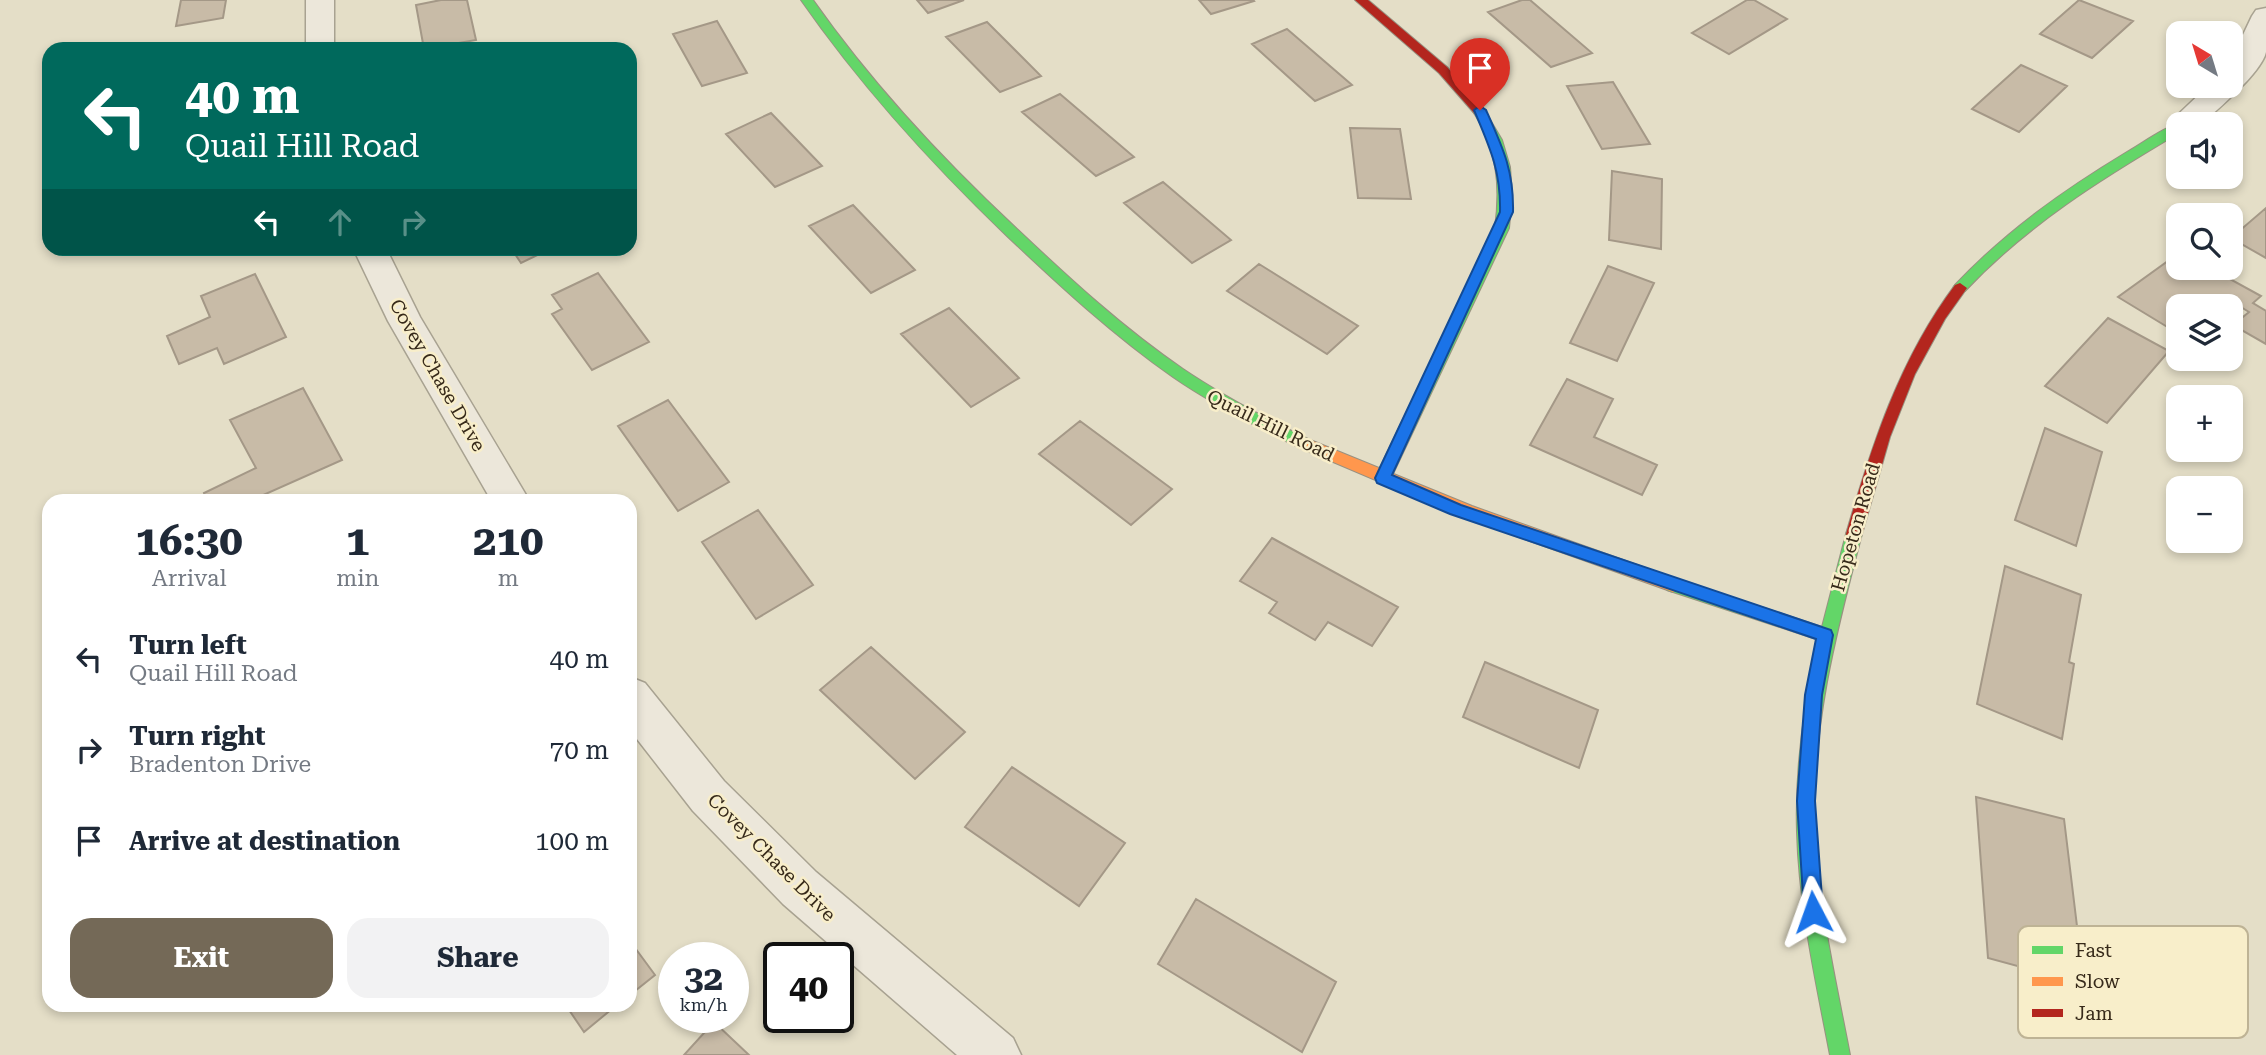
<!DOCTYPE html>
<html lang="en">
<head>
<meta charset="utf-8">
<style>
  body { margin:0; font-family:"Roboto Serif",serif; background:#f2f2f3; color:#1f2937; height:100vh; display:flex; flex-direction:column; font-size:26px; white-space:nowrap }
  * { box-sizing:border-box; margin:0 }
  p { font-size:23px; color:#747a83 }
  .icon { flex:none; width:38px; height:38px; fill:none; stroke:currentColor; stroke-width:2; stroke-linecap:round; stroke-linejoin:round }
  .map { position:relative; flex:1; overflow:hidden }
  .panel { position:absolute; left:42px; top:494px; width:595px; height:518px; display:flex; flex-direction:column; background:#fff; border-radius:21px; box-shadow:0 4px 10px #0003 }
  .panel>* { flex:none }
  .guide { position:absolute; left:42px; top:42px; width:595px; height:214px; border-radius:21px; box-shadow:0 4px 10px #0003; background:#00695c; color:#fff; overflow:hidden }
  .needle { width:46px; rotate:322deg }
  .tools { position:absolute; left:2166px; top:21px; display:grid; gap:14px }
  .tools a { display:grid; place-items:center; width:77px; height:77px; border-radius:14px; background:#fff; box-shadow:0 4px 10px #0003; font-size:35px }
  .speed { position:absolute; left:658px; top:942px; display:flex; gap:14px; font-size:35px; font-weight:700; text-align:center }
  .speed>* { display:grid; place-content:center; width:91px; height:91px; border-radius:50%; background:#fff; box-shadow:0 4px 10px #0003; line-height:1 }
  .speed small { font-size:18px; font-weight:400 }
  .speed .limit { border:4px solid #111; border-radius:10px; background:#fff; color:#111 }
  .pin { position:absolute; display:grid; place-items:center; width:60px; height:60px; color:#fff; margin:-72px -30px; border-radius:50% 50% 50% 0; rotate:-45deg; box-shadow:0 0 7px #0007 }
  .pin .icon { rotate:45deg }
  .me { position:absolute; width:77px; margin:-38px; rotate:356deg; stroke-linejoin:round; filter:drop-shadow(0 0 5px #0008) }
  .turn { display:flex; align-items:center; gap:24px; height:147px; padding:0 28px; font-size:32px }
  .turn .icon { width:91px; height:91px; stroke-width:2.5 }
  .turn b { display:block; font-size:49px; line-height:60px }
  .lanes { display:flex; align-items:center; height:66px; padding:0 28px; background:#0003; justify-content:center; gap:35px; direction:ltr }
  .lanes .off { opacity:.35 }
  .eta { display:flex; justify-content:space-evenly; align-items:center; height:119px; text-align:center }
  .eta b { font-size:42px; font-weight:700; line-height:49px }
  .primary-button { display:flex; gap:14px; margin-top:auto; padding:14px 28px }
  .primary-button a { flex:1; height:80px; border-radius:21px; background:#746957; color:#fff; font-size:28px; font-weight:700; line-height:80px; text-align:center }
  .primary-button a+a { background:#f2f2f3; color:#1f2937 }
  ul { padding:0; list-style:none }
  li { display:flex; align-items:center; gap:21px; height:91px; padding:0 28px }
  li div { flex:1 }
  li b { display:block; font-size:26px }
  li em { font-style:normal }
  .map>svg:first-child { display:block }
  .building { fill:#c8bba7; stroke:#a49887; stroke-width:2 }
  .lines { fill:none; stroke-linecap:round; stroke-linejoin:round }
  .street-casing { stroke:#a8a291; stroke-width:3 }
  .fast-casing { stroke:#989181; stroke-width:2 }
  .slow-casing { stroke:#989181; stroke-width:2 }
  .jam-casing { stroke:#989181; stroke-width:2 }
  .street { fill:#ece7da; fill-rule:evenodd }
  .fast { fill:#63d668; fill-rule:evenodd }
  .slow { fill:#ff974d; fill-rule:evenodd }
  .jam { fill:#b3261e; fill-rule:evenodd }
  .route { fill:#1a73e8; stroke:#114b97; stroke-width:2 }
  .labels { text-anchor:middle; stroke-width:5; stroke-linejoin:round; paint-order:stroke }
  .street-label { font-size:19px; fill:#372a1a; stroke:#f8eeca }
  .key { fill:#f8eeca; stroke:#beb395; stroke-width:2 }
  .key-label { font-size:19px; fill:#372a1a }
</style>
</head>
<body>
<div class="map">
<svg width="2266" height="1055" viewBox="0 0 2266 1055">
  <rect width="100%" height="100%" fill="#e4dec7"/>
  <path class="building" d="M181,0H226L223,18L176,26Z
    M441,0H467L476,40L424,49L416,5Z
    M917,0H964L928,13Z
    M1199,0H1253L1254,1L1211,14Z
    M1522,0H1530L1592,53L1551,67L1488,12Z
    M1747,0H1754L1787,19L1729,54L1692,33Z
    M2079,0L2133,21L2092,58L2040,34Z
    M717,21L747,73L702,86L673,34Z
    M987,22L1041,76L1000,92L946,37Z
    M1287,29L1352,85L1315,101L1252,44Z
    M2021,65L2067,86L2019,132L1972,109Z
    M1613,82L1650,144L1602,149L1567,86Z
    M1060,94L1134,157L1096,176L1022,112Z
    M771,113L822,166L775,187L726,134Z
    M1350,128L1400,129L1411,199L1358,198Z
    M1612,171L1662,179L1661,249L1609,240Z
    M1163,182L1231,240L1192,263L1124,203Z
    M853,205L915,270L871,293L809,226Z
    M2266,208V258L2231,238Z
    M511,248H552L521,263Z
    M2179,253V268H2210L2261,296L2253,303L2266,311V344L2233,325L2249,312L2231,301L2226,306H2179V334L2118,297Z
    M1259,264L1358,326L1327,354L1227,291Z
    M1608,266L1654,283L1617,361L1570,343Z
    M598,273L649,342L592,370L552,314L562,309L552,295Z
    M255,274L286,337L224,364L217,348L179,364L167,336L210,317L201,296Z
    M949,308L1019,378L971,407L901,334Z
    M2108,318L2169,351L2107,423L2045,386Z
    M1567,379L1613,399L1594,437L1657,465L1642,495L1530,445Z
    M303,388L342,460L252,500H207L204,493L256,468L230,420Z
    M668,400L729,482L678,511L618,426Z
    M1080,421L1172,489L1131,525L1039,454Z
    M2045,428L2102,452L2076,546L2015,520Z
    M758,510L813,585L756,619L702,542Z
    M1272,538L1398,607L1372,646L1328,622L1315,640L1269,613L1277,602L1240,581Z
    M2005,566L2081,595L2069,662L2074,664L2062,739L1977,704Z
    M871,647L965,732L915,779L820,690Z
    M1485,662L1598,710L1579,768L1463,717Z
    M1012,767L1125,843L1079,906L965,827Z
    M1976,797L2064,819L2084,984L1988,958Z
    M1196,899L1336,982L1302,1052L1158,964Z
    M630,941L655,975L630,995Z
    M565,1004H618L584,1032Z
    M714,1022L749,1055H684Z"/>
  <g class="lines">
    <defs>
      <path id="street" d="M306,0H334V49H306Z
        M2266,8C2266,21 2266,38 2266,52C2262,72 2217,110 2201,124H2179V133L2172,131L2168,124L2208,86H2231V60L2252,16L2256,10Z
        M353,248H386L420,317L529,500H491L388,321Z
        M630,677L645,683L724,781L816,872L1013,1038L1021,1055H957L783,904L693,811L630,730Z"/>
      <path id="fast" d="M801,0H813C872,84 942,159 1017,229C1070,279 1123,328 1183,369C1223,396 1265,418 1308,439L1311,443L1308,447H1298C1255,426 1212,404 1173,377C1113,335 1060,286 1007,236C931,163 861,86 801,0Z
        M1479,107L1483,108L1502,140L1510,167L1512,196L1509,228L1391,478L1388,482H1378L1375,478L1495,228C1501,184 1497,149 1473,111Z
        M2179,123L2183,124H2179V133C2101,179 2027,225 1965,291H1955L1953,288L1955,285C2006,231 2064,190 2127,152C2143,143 2161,129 2179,123Z
        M1854,527L1860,529L1862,534C1836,632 1810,732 1815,834C1819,908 1836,982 1850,1055H1830C1816,982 1799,907 1797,832C1795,767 1804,703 1819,640L1667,590L1665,585L1667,580L1673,578L1822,627L1846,534L1848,529Z"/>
      <path id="slow" d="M1303,437L1472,506L1679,580L1681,585L1679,590L1673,592L1460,516L1298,447L1295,443L1298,439Z"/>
      <path id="jam" d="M1355,0H1368L1447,67L1483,108V114H1475L1439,73Z
        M1960,283L1967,288L1945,319L1915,374L1890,437L1862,534L1860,539H1848L1846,534C1872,445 1899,360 1955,285Z"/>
    </defs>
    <use href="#street" class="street-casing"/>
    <use href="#fast" class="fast-casing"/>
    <use href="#slow" class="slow-casing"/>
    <use href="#jam" class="jam-casing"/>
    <use href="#street" class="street"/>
    <use href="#fast" class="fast"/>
    <use href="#slow" class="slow"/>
    <use href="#jam" class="jam"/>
  </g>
  <path class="route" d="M1480,106L1486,110C1503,148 1514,171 1513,212L1392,475L1461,505L1831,630L1833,635L1822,695L1815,801L1823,912L1820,918L1813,921L1807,918L1804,912L1797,801L1805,695L1816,639L1450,514L1377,483L1375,478L1500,212C1501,171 1490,148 1474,110Z"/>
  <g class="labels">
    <g class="street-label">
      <text transform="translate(438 375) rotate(60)" y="7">Covey Chase Drive</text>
      <text transform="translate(1271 425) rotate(26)" y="7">Quail Hill Road</text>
      <text transform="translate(1855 527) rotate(-74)" y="7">Hopeton Road</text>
      <text transform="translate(772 857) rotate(45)" y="7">Covey Chase Drive</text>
    </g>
  </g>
  <rect x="2018" y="926" width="230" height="112" rx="10" class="key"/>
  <rect x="2032" y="946" width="31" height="8" fill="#63d668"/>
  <rect x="2032" y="977" width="31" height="9" fill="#ff974d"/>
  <rect x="2032" y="1009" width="31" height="8" fill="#b3261e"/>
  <g class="key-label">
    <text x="2075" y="957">Fast</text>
    <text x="2075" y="988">Slow</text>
    <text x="2075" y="1020">Jam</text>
  </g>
</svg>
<div class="tools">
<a><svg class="needle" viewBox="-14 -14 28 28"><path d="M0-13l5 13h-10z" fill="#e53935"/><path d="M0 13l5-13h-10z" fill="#747a83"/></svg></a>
<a><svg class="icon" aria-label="sound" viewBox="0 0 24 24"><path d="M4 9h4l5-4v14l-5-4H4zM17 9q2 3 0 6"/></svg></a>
<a><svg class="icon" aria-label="search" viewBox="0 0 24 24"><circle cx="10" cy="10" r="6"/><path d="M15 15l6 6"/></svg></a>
<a><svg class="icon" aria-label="layers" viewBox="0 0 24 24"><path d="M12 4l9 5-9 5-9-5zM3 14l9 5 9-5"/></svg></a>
<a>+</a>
<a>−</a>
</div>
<div class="speed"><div>32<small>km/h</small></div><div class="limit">40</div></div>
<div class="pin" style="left:1480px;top:110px;background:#d93025"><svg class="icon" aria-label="arrive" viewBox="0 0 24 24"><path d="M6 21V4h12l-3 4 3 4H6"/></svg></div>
<svg class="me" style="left:1813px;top:912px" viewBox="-20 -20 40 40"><path d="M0-17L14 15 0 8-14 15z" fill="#1a73e8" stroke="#fff" stroke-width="4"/></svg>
<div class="guide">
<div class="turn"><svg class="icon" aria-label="left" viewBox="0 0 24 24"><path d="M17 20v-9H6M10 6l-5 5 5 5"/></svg><div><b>40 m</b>Quail Hill Road</div></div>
<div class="lanes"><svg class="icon" aria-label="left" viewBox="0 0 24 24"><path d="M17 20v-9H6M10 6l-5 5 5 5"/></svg><svg class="icon off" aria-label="ahead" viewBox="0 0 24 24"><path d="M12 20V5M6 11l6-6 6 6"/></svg><svg class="icon off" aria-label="right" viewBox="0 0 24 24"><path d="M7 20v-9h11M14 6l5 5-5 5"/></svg></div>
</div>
<section class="panel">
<div class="eta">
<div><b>16:30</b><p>Arrival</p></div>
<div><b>1</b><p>min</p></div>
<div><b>210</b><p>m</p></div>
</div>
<ul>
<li><svg class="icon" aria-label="left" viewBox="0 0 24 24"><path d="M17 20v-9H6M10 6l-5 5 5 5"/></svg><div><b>Turn left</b><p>Quail Hill Road</p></div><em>40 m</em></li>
<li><svg class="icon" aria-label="right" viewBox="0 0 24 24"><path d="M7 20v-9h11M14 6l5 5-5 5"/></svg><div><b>Turn right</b><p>Bradenton Drive</p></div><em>70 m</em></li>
<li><svg class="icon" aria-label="arrive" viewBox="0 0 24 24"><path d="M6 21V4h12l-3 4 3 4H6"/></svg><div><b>Arrive at destination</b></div><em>100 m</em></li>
</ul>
<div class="primary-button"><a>Exit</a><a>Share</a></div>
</section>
</div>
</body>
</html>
